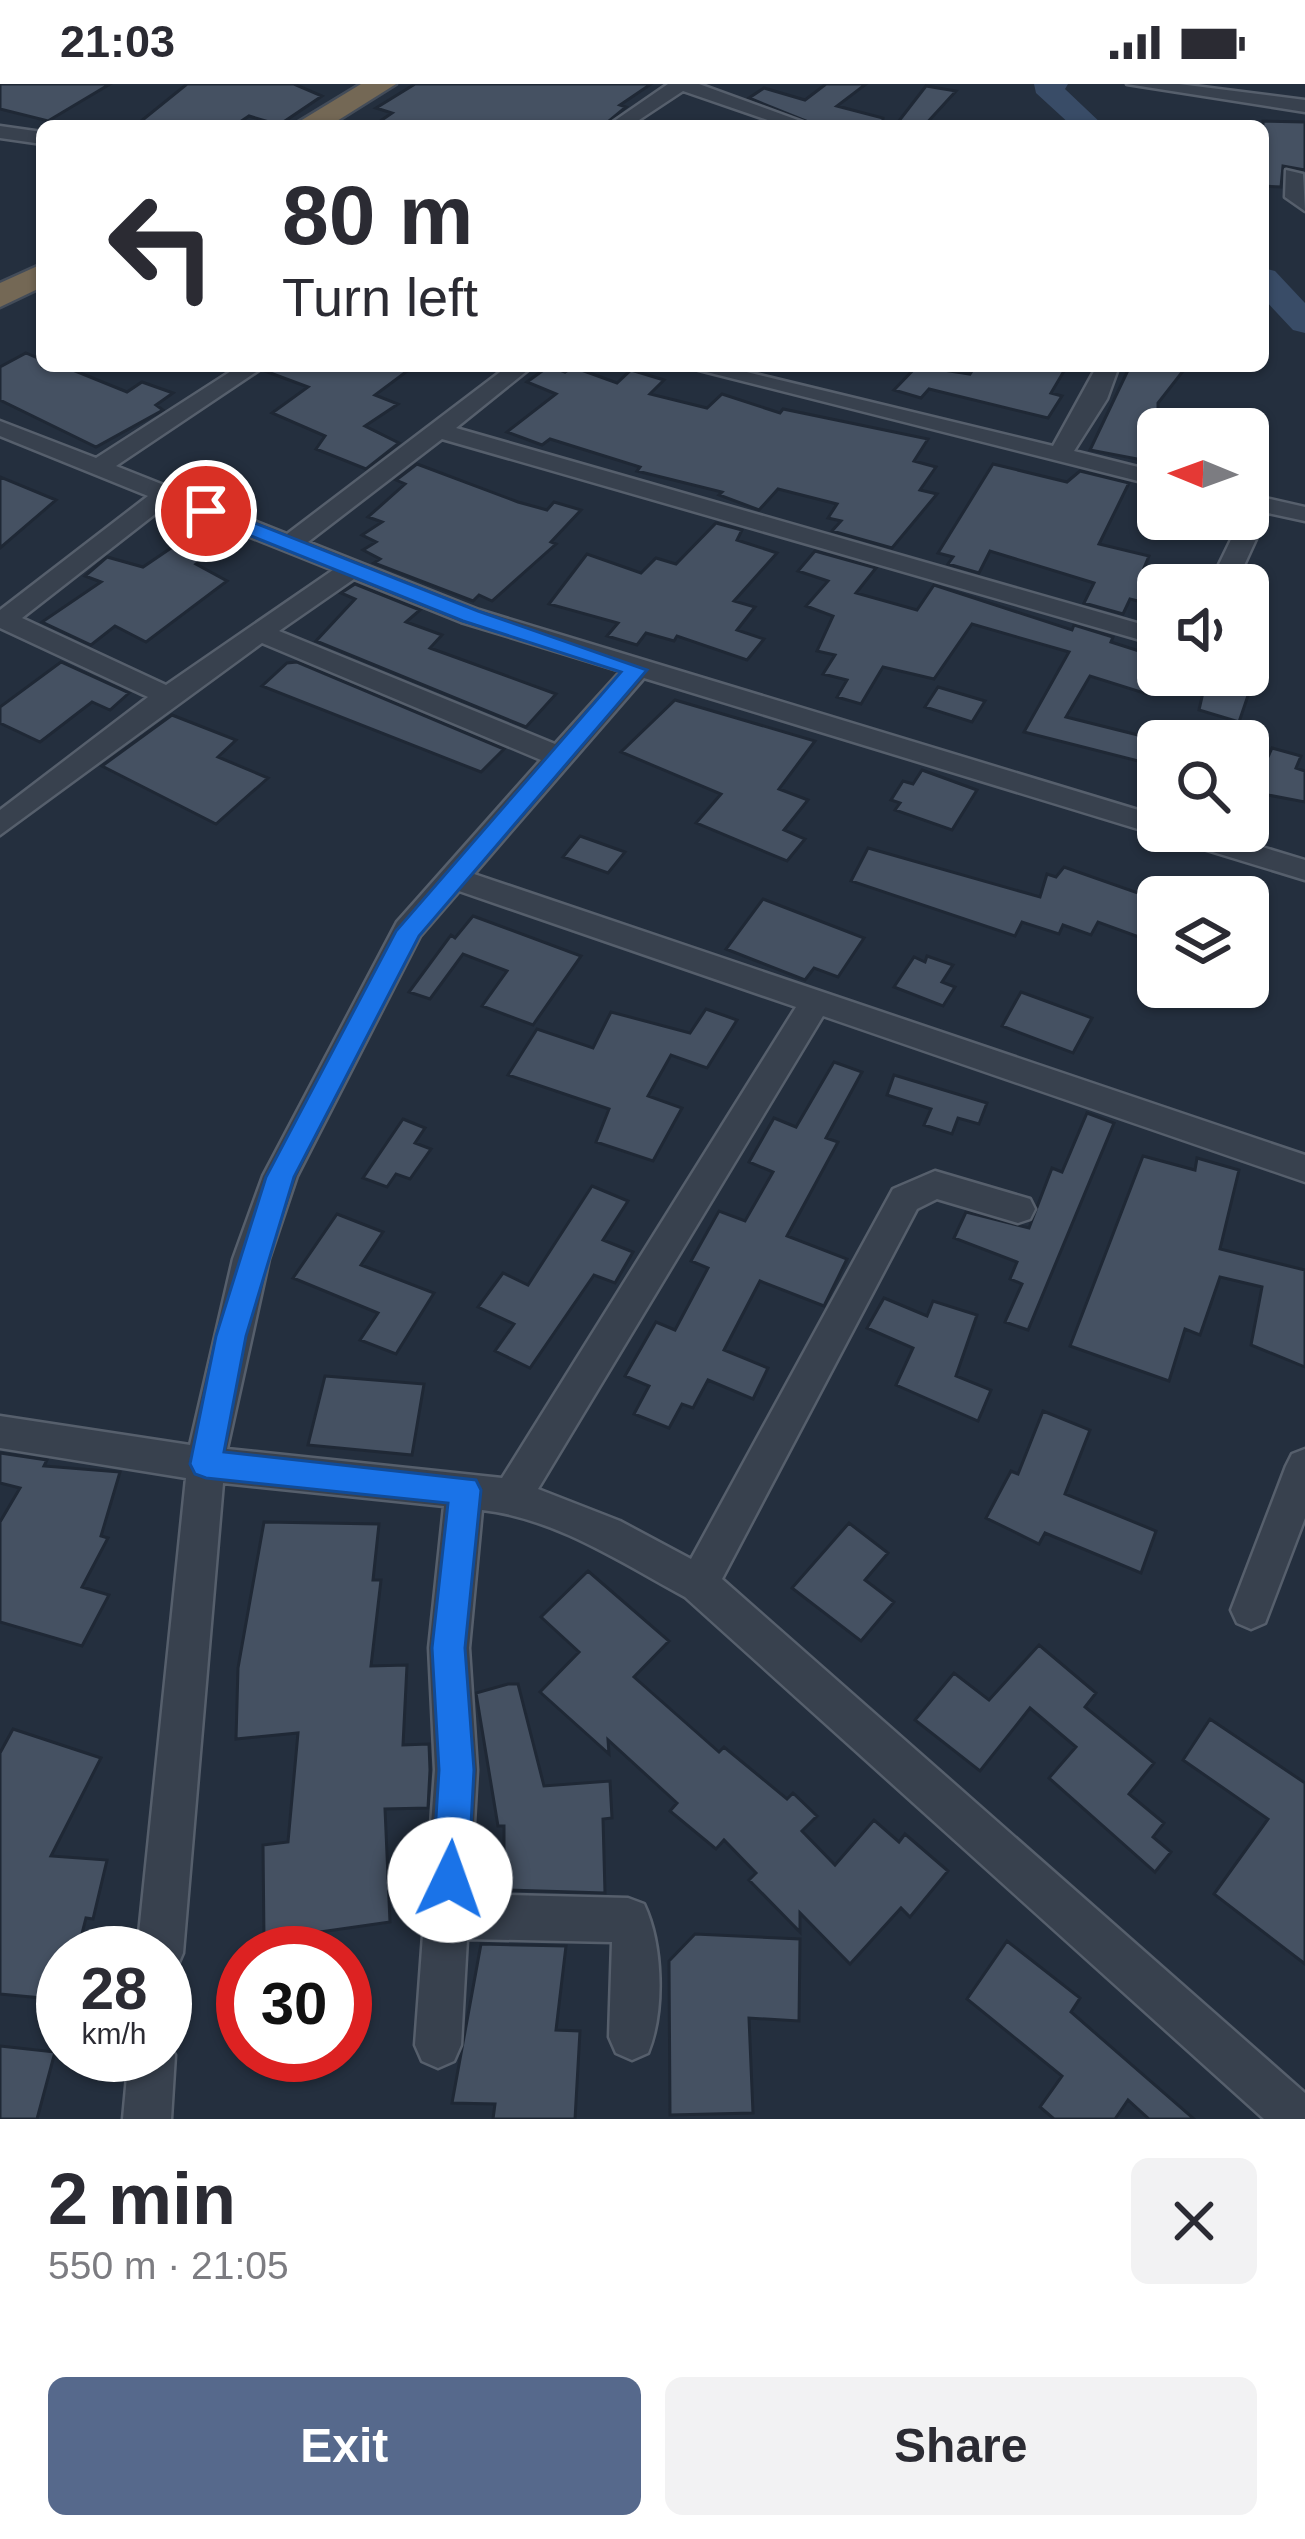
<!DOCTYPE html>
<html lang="en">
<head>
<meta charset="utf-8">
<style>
  body { margin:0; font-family:Helvetica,sans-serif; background:#f2f2f3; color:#2b2b33; height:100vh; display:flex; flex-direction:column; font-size:45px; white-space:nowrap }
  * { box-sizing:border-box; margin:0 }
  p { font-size:39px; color:#7c7c81 }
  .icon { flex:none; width:66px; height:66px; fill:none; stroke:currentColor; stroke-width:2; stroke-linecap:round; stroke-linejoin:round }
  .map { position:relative; height:2035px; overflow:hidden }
  .details { display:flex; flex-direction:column; background:#fff; flex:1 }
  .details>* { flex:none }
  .banner { position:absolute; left:36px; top:36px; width:1233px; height:252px; border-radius:18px; box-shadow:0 3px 9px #0004; background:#fff; color:#2b2b33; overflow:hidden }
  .needle { width:78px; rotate:271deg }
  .fabs { position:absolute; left:1137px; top:324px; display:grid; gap:24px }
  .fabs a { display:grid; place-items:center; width:132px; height:132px; border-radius:18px; background:#fff; box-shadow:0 3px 9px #0004; font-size:60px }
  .speed { position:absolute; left:36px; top:1842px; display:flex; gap:24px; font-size:60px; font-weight:700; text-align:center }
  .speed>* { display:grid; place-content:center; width:156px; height:156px; border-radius:50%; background:#fff; box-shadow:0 3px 9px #0004; line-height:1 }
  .speed small { font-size:30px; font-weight:400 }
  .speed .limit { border:18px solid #d22; background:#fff; color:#111 }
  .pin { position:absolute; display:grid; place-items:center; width:102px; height:102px; color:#fff; margin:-51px; border:6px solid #fff; border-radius:50%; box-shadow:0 3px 12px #0007 }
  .me { position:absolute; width:132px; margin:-66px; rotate:3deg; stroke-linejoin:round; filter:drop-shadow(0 0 9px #0008) }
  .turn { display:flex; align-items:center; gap:42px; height:252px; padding:0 48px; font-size:54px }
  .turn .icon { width:156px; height:156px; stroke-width:2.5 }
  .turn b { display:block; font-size:84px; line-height:102px }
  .round { display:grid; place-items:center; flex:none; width:126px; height:126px; border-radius:18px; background:#f2f2f3 }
  .headline { display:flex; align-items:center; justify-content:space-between; height:204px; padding:0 48px }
  h1 { font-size:72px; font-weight:700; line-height:90px }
  .button { display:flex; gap:24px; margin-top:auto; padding:24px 48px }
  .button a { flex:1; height:138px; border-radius:18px; background:#56698c; color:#fff; font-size:48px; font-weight:700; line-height:138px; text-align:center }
  .button a+a { background:#f2f2f3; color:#2b2b33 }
  .status { display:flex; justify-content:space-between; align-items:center; height:84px; padding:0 60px; background:#fff; direction:ltr }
  .status svg { height:33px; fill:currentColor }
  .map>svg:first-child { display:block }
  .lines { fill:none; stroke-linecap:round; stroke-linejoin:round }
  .river { fill:#394c67; fill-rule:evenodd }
  .building { fill:#455162; stroke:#1f2835; stroke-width:3 }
  .minor-casing { stroke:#565f6c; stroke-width:5 }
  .highway-casing { stroke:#434c59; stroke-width:5 }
  .minor { fill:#38414e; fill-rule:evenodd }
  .highway { fill:#746855; fill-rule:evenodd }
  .route { fill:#1a73e8; stroke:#114b97; stroke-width:3 }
</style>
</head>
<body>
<div class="status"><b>21:03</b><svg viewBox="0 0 49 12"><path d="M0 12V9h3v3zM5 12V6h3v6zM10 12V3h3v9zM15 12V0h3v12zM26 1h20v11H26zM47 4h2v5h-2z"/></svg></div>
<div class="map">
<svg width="1305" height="2035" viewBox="0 0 1305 2035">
  <rect width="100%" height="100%" fill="#242f3e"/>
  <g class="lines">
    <path class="river" d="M1034,0H1068L1065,5L1104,42H1072L1036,9Z
      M1263,184L1275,187L1305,219V249L1293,246L1263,214Z"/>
  </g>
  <path class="building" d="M0,0H110L48,37L0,25Z
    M187,0H294L322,12L279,41L249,32L234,42H135Z
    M415,0H651L620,21L626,23L603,42H373L392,29L376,24Z
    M826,0H866L837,22L883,34L882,42H818L749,14L764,4L805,16Z
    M926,2L956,7L924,42H895Z
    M1263,37L1305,38V86L1283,82L1281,103L1263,102Z
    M26,269L42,276V282H63L127,308L142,298L173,309L156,321L163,326L96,363L0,316V283Z
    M269,282H414L375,311L398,320L365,342L399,359L366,385L316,365L325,352L272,329L308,303L265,287Z
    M549,282L565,288L573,283L617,299L631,286L664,296L650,310L707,324L722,310L780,329L783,325L928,355L914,377L936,383L920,406L937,410L892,464L832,447L841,437L828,434L837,420L778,405L759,426L719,411L722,408L637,387L640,383L550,355L542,361L507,348L556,310L527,298Z
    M917,282L970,290L975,282H1067L1051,309L1062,312L1048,334L929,305L921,314L894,306Z
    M1130,282H1187L1158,319V379L1090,366Z
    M417,380L518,418L547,426L554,418L581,426L551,458L556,460L492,517L479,511L473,517L374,479L380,475L363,466L376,458L362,451L382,438L368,433L405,400L396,396Z
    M993,380L1067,398L1080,387L1129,399L1099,460L1149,472L1144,484L1158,487V522L1130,515L1123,530L1084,519L1094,499L990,467L979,489L948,480L953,473L938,469Z
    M0,393L56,416L0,464Z
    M716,439L742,446L737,456L777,469L734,517L755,523L737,546L764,555L747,576L677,552L674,557L646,549L637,561L607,552L618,539L549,520L587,470L641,489L656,474L676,480Z
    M205,441L232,453L196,480L227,497L146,558L115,542L91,561L42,538L101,498L85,492L107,473L143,483Z
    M815,467L876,484L856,509L917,526L934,501L1072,546L1074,541L1113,553L1111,558L1158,573V590L1147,610L1090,592L1066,633L1158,656V682L1024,648L1069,568L972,540L934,595L883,583L861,620L837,613L847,596L823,590L835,571L817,567L833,532L806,522L828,497L798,487Z
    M355,500L420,526L406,538L442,551L430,564L556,610L526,643L316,557L355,515L341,509Z
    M61,578L129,609L110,626L92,618L40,658L0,639V623Z
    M297,578L504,665L481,688L262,602L287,579Z
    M1207,591H1255L1239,638L1199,626Z
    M938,603L985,617L972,638L925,623Z
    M675,616L815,657L779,705L808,716L784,746L805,755L787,777L696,739L721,710L621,668Z
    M172,631L236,656L218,673L268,694L216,740L102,682Z
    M1272,664L1301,672L1296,684L1305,687V718L1252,708Z
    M922,686L977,706L952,746L895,726L900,719L891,716L903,697L913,700Z
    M580,752L625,768L608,789L563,773Z
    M868,764L1040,813L1047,790L1056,793L1064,783L1158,816V860L1098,838L1091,851L1063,841L1059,850L1022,838L1015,852L851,797Z
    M763,815L864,854L838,893L814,884L805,896L726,865Z
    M473,832L581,872L533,941L482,922L507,887L463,870L430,915L409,908L451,851L455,854Z
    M927,872L953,881L942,898L955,903L943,922L894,903L914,873L925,878Z
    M1021,908L1092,934L1073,969L1002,942Z
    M706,925L737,936L707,984L671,971L648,1012L682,1024L653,1077L596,1058L609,1025L508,991L537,945L593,964L611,928L690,949Z
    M834,978L862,988L826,1054L838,1058L787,1152L847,1175L824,1222L760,1197L724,1266L768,1284L753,1315L708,1296L693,1324L682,1320L669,1344L634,1330L649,1302L625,1292L656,1238L675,1246L708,1184L691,1177L719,1127L745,1137L773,1088L749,1078L774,1034L796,1043Z
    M894,991L987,1019L979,1040L958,1034L952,1050L924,1041L931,1025L887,1011Z
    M1087,1029L1114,1039L1028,1246L1005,1238L1022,1200L1010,1195L1017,1178L954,1154L966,1128L1029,1144L1052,1084L1062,1088Z
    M403,1035L425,1044L415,1059L431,1065L410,1095L396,1090L387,1103L363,1094Z
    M1143,1072L1195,1086L1197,1074L1239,1086L1220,1165L1305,1186V1283L1251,1261L1262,1203L1220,1193L1200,1251L1185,1245L1169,1297L1070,1262Z
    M592,1102L628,1117L603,1156L633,1168L615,1199L594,1191L530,1284L495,1267L514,1240L478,1223L503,1189L528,1201Z
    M337,1130L383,1148L361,1181L434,1209L396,1270L360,1256L378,1229L293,1194Z
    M884,1214L927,1232L933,1217L977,1231L956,1292L991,1306L978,1337L896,1301L913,1264L867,1244Z
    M325,1292L424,1300L412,1371L308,1361Z
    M1043,1327L1090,1346L1065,1410L1156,1447L1141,1489L1045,1449L1039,1460L986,1434L1011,1387L1018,1390Z
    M0,1369L47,1376L44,1382L120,1388L101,1452L108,1454L82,1503L109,1511L82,1562L0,1538V1438L20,1404L0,1399Z
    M264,1438L379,1440L373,1496H381L371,1582L407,1581L403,1661L429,1660L430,1686L428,1724L385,1725L390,1838L264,1856L263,1761L288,1758L298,1649L236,1655L238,1584Z
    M849,1439L888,1469L865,1496L894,1518L861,1557L792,1504Z
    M588,1487L669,1557L634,1593L719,1668L724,1663L787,1715L793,1709L817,1732L802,1747L835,1781L874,1736L899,1758L905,1750L948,1787L910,1833L901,1824L850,1880L800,1829V1848L749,1796L756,1789L724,1756L716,1765L670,1727L677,1719L608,1656L609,1670L540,1608L579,1568L541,1533Z
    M1039,1561L1096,1609L1085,1623L1154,1679L1129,1710L1164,1739L1153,1753L1171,1768L1155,1788L1049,1694L1076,1663L1030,1624L980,1687L915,1636L954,1589L989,1616Z
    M508,1600H518L544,1702L610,1697L612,1734L603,1735L605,1809L504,1806V1742H498L476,1609Z
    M1210,1635L1305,1699V1880L1214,1810L1268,1735L1183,1676Z
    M13,1645L101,1674L51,1772L107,1776L93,1835L86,1834L77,1869H63V1916L0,1910V1669Z
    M695,1850L800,1855L799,1937L749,1934L753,2029L670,2031L669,1877Z
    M1007,1857L1080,1914L1071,1928L1194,2035H1149L1128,2016L1115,2035H1054L1040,2023L1062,1992L967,1915Z
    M481,1860L566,1862L556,1946L580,1947L575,2035H493L495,2020L452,2019Z
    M0,1962L55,1968L37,2035H0Z"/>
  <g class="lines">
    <defs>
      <path id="minor" d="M668,0H699L814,42H785L683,7L630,42H607Z
        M1127,0H1179L1305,16V28Z
        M0,42L42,48V60L0,54Z
        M1286,86L1303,90L1305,127L1285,113Z
        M239,282H265L116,382L287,450L508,282H533L456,344L1158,545V561L442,355L308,458L479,526L1158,732V747H1209L1305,776V796L644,594L474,790L1305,1071V1098L823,932L538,1405L620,1437L691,1475L893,1105L935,1087L1030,1115L1035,1125L1030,1135L1018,1139L937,1115L917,1125L722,1495L1305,2009V2035H1264L685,1513C622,1479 555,1434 482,1426L469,1564L477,1686L470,1810L628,1814L644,1820C663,1860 665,1928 648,1969L632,1976L616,1969L609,1953L612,1858L467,1855L461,1961L454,1977L438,1984L422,1977L415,1961L435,1686L429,1564L444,1422L223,1399L183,1869L176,1885L165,1889V1869H137L186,1394L0,1364V1332L190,1361L233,1175L263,1092L397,838L541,676L262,559L0,751V726L148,613L0,544V526L148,412L0,352V337L96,374ZM168,420L333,486L166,601L22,534ZM354,495L461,538L621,587L555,660L279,547ZM459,807L796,923L502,1394L227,1365L269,1175L297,1092L420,852Z
        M683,282H722L1053,362L1097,282H1119L1107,315L1074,367L1158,388V402Z
        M1248,410L1305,423V437L1268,429L1235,501H1209L1241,435H1248Z
        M1305,1365V1434L1265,1539L1251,1545L1237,1539L1231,1526L1286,1382L1292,1370Z
        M165,1953L175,1971L171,2035H123L129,1971H165Z"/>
      <path id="highway" d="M361,0H396L329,42H292Z
        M42,180V203L0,223V199Z"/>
    </defs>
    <use href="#minor" class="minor-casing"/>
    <use href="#highway" class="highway-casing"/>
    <use href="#minor" class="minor"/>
    <use href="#highway" class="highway"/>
  </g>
  <path class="route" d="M199,423H214L478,527L647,586L419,852L294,1093L246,1252L224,1368L476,1396L481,1406L465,1564L474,1686L468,1796L463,1809L450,1814L437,1809L432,1796L439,1686L432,1564L448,1419L206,1394L195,1390L190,1380L216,1252L266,1093L396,847L621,588L463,537L199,431Z"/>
</svg>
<div class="fabs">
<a><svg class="needle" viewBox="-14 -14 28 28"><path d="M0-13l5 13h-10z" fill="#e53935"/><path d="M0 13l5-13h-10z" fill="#7c7c81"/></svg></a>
<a><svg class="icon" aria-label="sound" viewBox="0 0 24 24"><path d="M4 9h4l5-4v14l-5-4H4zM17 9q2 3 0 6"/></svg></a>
<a><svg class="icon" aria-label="search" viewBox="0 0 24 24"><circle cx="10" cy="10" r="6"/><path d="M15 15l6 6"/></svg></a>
<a><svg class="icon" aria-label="layers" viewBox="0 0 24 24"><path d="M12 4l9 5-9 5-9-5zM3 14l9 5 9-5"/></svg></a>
</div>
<div class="speed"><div>28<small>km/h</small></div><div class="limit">30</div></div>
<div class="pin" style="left:206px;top:427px;background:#d93025"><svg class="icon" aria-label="arrive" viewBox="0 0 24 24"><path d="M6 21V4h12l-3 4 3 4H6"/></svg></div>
<svg class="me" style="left:450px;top:1796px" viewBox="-20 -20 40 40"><circle r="19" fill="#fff"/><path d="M0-13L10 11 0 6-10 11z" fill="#1a73e8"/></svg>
<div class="banner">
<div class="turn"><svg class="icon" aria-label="left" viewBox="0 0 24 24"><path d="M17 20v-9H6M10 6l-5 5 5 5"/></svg><div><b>80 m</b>Turn left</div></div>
</div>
</div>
<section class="details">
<div class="headline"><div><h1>2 min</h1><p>550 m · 21:05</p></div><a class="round"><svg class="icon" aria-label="close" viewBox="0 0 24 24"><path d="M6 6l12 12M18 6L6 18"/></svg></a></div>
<div class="button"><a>Exit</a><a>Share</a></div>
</section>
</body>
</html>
